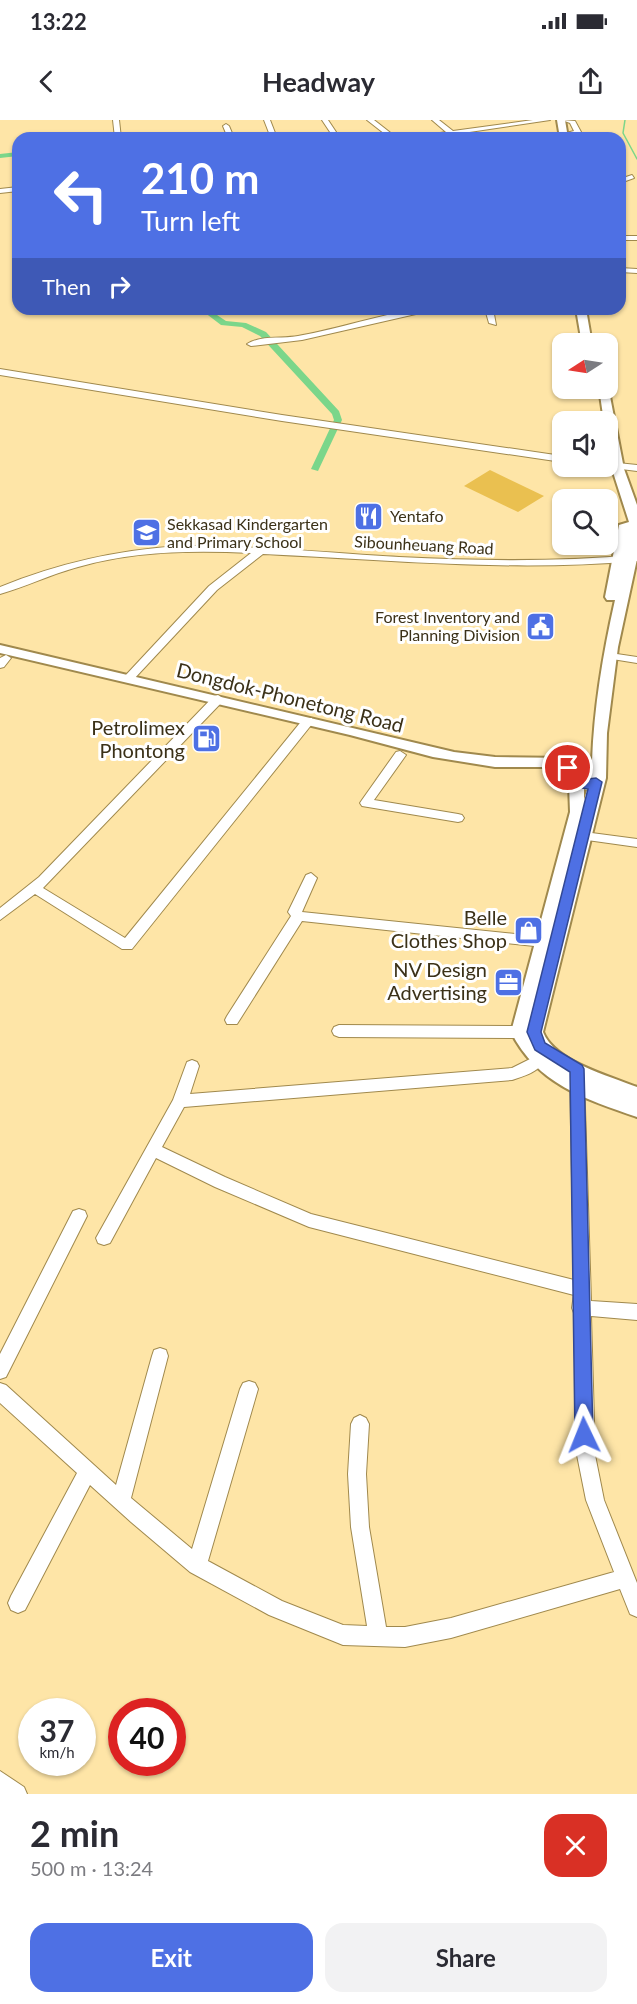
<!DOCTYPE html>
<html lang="en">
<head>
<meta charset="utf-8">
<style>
  body { margin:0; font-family:Lato,sans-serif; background:#f2f2f3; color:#2b2b33; height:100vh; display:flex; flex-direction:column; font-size:22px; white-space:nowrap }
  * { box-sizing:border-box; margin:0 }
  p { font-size:20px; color:#7c7c81 }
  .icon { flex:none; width:33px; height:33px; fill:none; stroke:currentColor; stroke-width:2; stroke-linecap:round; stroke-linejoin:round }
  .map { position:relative; height:1674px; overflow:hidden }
  .drawer { display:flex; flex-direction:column; background:#fff; flex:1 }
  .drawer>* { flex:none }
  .banner { position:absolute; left:12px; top:12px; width:614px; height:183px; border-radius:18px; box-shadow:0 2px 4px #0004; background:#4e70e4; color:#fff; overflow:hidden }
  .needle { width:39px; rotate:258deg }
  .tools { position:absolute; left:552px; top:213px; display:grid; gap:12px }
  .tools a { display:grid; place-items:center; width:66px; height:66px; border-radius:12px; background:#fff; box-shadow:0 2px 4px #0004; font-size:30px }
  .speed { position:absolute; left:18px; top:1578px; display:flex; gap:12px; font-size:30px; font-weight:700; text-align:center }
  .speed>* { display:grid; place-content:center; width:78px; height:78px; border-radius:50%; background:#fff; box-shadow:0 2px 4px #0004; line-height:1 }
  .speed small { font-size:15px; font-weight:400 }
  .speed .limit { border:9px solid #d22; background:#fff; color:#111 }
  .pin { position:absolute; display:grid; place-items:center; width:51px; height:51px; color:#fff; margin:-26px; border:3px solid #fff; border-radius:50%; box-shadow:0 2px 6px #0007 }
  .me { position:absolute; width:66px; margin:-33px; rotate:358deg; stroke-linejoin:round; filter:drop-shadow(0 0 4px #0008) }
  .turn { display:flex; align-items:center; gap:21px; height:126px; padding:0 30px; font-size:27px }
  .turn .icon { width:78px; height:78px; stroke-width:2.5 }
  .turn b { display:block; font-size:42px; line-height:51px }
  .then { display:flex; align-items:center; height:57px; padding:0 30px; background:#0003; gap:12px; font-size:22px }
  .round { display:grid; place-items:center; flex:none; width:63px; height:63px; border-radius:18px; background:#f2f2f3 }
  .overview { display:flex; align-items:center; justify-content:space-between; height:102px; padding:0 30px }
  h1 { font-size:36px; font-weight:700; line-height:45px }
  .cta { display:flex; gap:12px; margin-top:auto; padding:12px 30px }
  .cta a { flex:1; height:69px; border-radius:18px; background:#4e70e4; color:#fff; font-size:24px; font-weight:700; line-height:69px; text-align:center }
  .cta a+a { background:#f2f2f3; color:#2b2b33 }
  .status { display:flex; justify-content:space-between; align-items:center; height:42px; padding:0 30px; background:#fff; direction:ltr }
  .status svg { height:16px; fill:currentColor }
  header { display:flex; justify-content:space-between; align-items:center; height:78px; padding:0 30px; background:#fff; font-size:27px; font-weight:700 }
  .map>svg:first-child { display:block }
  .green { fill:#eac050 }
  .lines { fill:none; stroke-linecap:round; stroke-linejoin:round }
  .stream { stroke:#7bd68a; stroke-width:1.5 }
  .canal { fill:#7bd68a; fill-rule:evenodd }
  .minor-casing { stroke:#a0894d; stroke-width:2 }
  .major-casing { stroke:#a0894d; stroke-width:4 }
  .minor { fill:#fff; fill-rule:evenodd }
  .major { fill:#fff; fill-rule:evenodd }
  .route { fill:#4e70e4; stroke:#334994; stroke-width:1.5 }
  .labels { text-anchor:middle; stroke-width:6; stroke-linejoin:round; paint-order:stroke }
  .far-poi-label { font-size:16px; fill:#3b3118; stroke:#fff; text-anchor:start }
  .far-street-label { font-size:16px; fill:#3b3118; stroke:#fff }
  .street-label { font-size:20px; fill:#3b3118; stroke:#fff }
  .poi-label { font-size:20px; fill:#3b3118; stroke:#fff; text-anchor:end }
</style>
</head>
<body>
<div class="status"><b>13:22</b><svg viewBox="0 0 49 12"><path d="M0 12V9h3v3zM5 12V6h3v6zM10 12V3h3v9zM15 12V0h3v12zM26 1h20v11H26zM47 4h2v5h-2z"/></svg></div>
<header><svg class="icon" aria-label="back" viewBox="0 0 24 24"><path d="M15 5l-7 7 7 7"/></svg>Headway<svg class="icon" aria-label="share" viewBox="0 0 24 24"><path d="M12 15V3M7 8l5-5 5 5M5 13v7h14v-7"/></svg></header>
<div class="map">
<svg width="637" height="1674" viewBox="0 0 637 1674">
  <rect width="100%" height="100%" fill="#fee5a7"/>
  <path class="green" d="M490,350L544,376L518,392L464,366Z"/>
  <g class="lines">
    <path class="stream" d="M625,0L623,13L637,39"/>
    <path class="canal" d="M18,32V36L0,38V34Z
      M200,189H208L226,201L246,203L266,212L339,291L342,300L318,351L311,349L334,300L332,294L260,216L242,207L221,205Z"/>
    <defs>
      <path id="minor" d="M113,0H119L121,18H115Z
        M264,0H270L277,18H271Z
        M322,0H328L340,18H334Z
        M367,0H374L397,18H390Z
        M432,0H439L453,11L533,0H550L429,18H412L446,12Z
        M562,0L575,1L581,12L562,16V14L574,11L570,3Z
        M226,4L229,6L234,18H228L223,6Z
        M632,55L634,58L620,63V59Z
        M18,67V71L0,73V69Z
        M620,116H637V120H620Z
        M620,148L637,149V153L620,152Z
        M422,189L429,191L302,220L251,226L247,224C261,215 282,219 298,216C340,209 379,194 422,189Z
        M485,189H493L496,205L489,203Z
        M0,249L282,295L562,336V342L282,301L0,255Z
        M608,342L637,345V351L605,347L608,346Z
        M180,426C253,425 326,433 399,437C479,441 558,442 637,435V441C512,452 388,440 263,434L217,470L133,560H125V556L209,466L251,433C193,430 134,431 78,447C51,454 26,467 0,474V467C59,443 117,430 180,426Z
        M610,533L637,537V543L606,538L605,536Z
        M6,535L11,538L4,547L0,548V538Z
        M218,575L224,579L222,582L43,768L125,818L304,598H312V604L132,829H122L35,774L0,800V788L39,757L214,576Z
        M400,631L406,635L374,680L458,694L462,695L464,698L462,701L458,702L362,686L360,683L362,680L396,632Z
        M584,712L637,719V727L580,719L578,716Z
        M311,753L317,758L302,792L544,817L551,822L544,827L302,801L237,904H227L225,900L227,896L291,796L288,792L306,755Z
        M339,905L529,906L534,908L536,912L534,916L529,918L339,917L334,915L332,911L334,907Z
        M538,935L543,937L545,941C538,952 524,956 512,960L184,987L162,1027L225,1057L311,1094L574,1160L570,956L572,952L577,950L582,952L584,956L591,1181L637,1184V1200L591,1196L595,1335L604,1380L637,1463V1497L630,1494L620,1469L451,1518L405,1527L343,1525L269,1495L190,1452L131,1402L90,1365L25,1490L18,1493L11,1490L8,1483L11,1476L77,1353L0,1283V1263L6,1265L116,1365L152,1236L154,1230L160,1228L166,1230L168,1236L131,1378L192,1429L240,1269L243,1263L249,1261L255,1263L258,1269L208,1441L282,1481L343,1505L367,1506L351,1407L348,1354L351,1304L354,1298L360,1295L366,1298L369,1304L366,1354L369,1407L386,1507H405L451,1498L614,1452L586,1380L577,1335L574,1193L572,1188L574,1175L309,1107L215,1067L156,1038L110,1123L104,1125L98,1123L96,1118L173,980L187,942L192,940L197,942L199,946L190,974L512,948Z
        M79,1089L85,1091L87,1096L6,1257L0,1259V1234L73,1091Z
        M0,1651L24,1667L27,1674H0Z"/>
      <path id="major" d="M557,0H565L568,18H560Z
        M576,189H586L592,224H582Z
        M608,266L624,349L637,385V439L618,527L607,613L606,658L543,912C554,941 609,956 637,967V997C585,979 537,964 511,912L570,692L569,664L560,653L564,647H495L433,637L350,615L0,533V525L454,632L495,637L569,638L592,641C594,587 603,533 615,480H607L605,477L619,405L629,402L612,349L608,302H604L599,268H608ZM579,648L590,652L591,656L586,660L580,659L575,653ZM584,669L587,670L584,680Z"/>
    </defs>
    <use href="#minor" class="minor-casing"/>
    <use href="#major" class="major-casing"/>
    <use href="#minor" class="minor"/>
    <use href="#major" class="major"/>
  </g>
  <path class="route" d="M568,644L573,645V655L579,660L596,658L602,662L541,912L545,923L582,945L584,949L593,1315L590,1321L584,1323L578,1321L575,1315L570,952L535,930L527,912L588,669L572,666L563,659L562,648Z"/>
  <defs>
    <symbol id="restaurant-square" viewBox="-11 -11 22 22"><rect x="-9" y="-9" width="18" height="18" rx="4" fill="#4e70e4" stroke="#fff"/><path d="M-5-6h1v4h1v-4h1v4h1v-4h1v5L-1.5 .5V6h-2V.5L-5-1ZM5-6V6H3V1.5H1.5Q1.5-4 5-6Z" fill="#fff"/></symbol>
    <symbol id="school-square" viewBox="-11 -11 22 22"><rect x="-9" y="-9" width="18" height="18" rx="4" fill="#4e70e4" stroke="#fff"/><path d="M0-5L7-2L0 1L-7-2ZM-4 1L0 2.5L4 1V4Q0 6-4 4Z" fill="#fff"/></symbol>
    <symbol id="civic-square" viewBox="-11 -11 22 22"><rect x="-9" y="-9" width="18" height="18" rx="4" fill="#4e70e4" stroke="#fff"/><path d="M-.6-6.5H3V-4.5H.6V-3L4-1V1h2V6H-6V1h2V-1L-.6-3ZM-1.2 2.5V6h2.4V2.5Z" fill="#fff"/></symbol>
    <symbol id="fuel-square" viewBox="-11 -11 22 22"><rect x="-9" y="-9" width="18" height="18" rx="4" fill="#4e70e4" stroke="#fff"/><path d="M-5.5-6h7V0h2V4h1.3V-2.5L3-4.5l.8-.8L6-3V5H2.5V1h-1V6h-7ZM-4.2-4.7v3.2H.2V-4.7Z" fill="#fff"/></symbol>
    <symbol id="shop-square" viewBox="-11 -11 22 22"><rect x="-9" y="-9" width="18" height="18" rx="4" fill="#4e70e4" stroke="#fff"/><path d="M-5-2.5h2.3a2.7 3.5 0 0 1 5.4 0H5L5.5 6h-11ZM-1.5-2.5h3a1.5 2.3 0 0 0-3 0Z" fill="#fff"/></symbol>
    <symbol id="office-square" viewBox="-11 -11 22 22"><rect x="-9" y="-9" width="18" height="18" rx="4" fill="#4e70e4" stroke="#fff"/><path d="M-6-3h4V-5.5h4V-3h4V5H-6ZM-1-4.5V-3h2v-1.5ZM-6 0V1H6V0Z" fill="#fff"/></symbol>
  </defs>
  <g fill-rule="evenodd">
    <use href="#restaurant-square" x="352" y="380" width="33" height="33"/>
    <use href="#school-square" x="130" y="396" width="33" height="33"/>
    <use href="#civic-square" x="524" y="490" width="33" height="33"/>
    <use href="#fuel-square" x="190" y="602" width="33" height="33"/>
    <use href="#shop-square" x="512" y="794" width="33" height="33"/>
    <use href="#office-square" x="492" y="846" width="33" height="33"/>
  </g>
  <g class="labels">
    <g class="far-poi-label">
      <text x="390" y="402">Yentafo</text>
      <text x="167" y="410">Sekkasad Kindergarten<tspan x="167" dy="18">and Primary School</tspan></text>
      <text x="520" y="503" text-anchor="end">Forest Inventory and<tspan x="520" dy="18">Planning Division</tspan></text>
    </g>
    <g class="far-street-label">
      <text transform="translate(424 425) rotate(3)" y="6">Sibounheuang Road</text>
    </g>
    <g class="street-label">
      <text transform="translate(290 578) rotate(14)" y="7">Dongdok-Phonetong Road</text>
    </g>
    <g class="poi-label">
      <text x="185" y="615">Petrolimex<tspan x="185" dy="23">Phontong</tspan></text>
      <text x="507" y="805">Belle<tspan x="507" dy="23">Clothes Shop</tspan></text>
      <text x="487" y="857">NV Design<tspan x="487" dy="23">Advertising</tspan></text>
    </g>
  </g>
</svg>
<div class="tools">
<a><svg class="needle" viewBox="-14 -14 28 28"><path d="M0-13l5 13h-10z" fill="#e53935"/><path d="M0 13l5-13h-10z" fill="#7c7c81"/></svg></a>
<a><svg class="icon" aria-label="sound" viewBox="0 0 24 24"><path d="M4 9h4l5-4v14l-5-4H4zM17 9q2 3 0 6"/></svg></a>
<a><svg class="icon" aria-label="search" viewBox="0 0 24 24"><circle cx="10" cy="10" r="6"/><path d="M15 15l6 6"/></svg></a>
</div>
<div class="speed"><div>37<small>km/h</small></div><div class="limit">40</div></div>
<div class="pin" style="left:568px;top:648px;background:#d93025"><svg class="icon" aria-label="arrive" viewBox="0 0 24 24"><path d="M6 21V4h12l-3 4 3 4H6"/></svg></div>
<svg class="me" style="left:584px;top:1315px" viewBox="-20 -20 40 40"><path d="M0-17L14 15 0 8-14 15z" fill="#4e70e4" stroke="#fff" stroke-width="4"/></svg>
<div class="banner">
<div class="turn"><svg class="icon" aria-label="left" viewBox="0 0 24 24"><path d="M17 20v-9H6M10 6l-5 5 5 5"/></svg><div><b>210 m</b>Turn left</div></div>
<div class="then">Then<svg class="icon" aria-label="right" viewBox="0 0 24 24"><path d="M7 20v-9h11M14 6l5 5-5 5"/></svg></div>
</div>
</div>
<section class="drawer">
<div class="overview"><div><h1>2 min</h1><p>500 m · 13:24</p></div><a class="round" style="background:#d93025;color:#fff"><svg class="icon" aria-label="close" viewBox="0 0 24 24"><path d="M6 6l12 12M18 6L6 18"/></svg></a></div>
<div class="cta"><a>Exit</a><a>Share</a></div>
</section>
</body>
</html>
